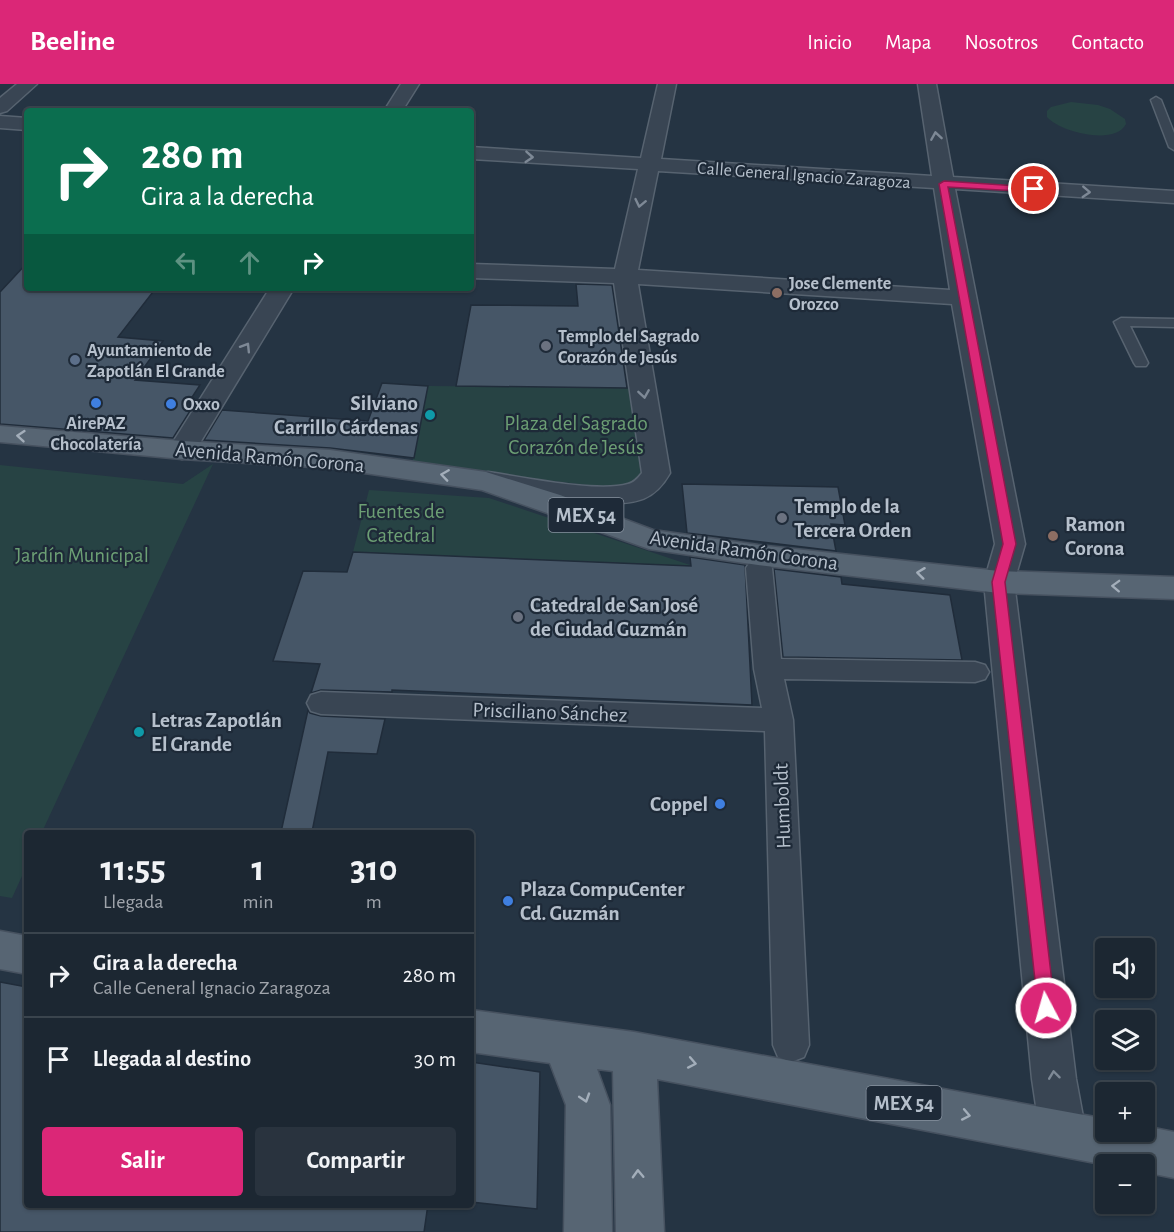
<!DOCTYPE html>
<html lang="es">
<head>
<meta charset="utf-8">
<style>
  body { margin:0; font-family:"Alegreya Sans",sans-serif; background:#29333e; color:#f1f3f6; height:100vh; display:flex; flex-direction:column; font-size:22px; white-space:nowrap }
  * { box-sizing:border-box; margin:0 }
  p { font-size:20px; color:#a0a5ac }
  .icon { flex:none; width:33px; height:33px; fill:none; stroke:currentColor; stroke-width:2; stroke-linecap:round; stroke-linejoin:round }
  .map { position:relative; flex:1; overflow:hidden }
  .panel { position:absolute; left:24px; top:746px; width:450px; height:378px; display:flex; flex-direction:column; background:#1c2732; border-radius:6px; box-shadow:0 2px 4px #0004,0 0 0 2px #3a444d }
  .panel>* { flex:none }
  .banner { position:absolute; left:24px; top:24px; width:450px; height:183px; border-radius:6px; box-shadow:0 2px 4px #0004,0 0 0 2px #3a444d; background:#0b6e4f; color:#fff; overflow:hidden }
  .tools { position:absolute; left:1095px; top:854px; display:grid; gap:12px }
  .tools a { display:grid; place-items:center; width:60px; height:60px; border-radius:6px; background:#1c2732; box-shadow:0 2px 4px #0004,0 0 0 2px #3a444d; font-size:30px }
  .pin { position:absolute; display:grid; place-items:center; width:51px; height:51px; color:#fff; margin:-26px; border:3px solid #fff; border-radius:50%; box-shadow:0 2px 6px #0007 }
  .me { position:absolute; width:66px; margin:-33px; rotate:354deg; stroke-linejoin:round; filter:drop-shadow(0 0 4px #0008) }
  .turn { display:flex; align-items:center; gap:21px; height:126px; padding:0 18px; font-size:27px }
  .turn .icon { width:78px; height:78px; stroke-width:2.5 }
  .turn b { display:block; font-size:42px; line-height:51px }
  .lanes { display:flex; align-items:center; height:57px; padding:0 18px; background:#0003; justify-content:center; gap:30px; direction:ltr }
  .lanes .off { opacity:.35 }
  .eta { display:flex; justify-content:space-evenly; align-items:center; height:102px; text-align:center }
  .eta b { font-size:36px; font-weight:700; line-height:42px }
  .action { display:flex; gap:12px; margin-top:auto; padding:12px 18px }
  .action a { flex:1; height:69px; border-radius:6px; background:#db2777; color:#fff; font-size:24px; font-weight:700; line-height:69px; text-align:center }
  .action a+a { background:#29333e; color:#f1f3f6 }
  ul { padding:0; list-style:none }
  li { display:flex; align-items:center; gap:18px; height:84px; padding:0 18px; border-top:2px solid #3a444d }
  li div { flex:1 }
  li b { display:block; font-size:22px }
  li em { font-style:normal }
  header { display:flex; align-items:center; gap:36px; box-sizing:border-box; height:84px; padding:0 30px; background:#db2777; color:#fff }
  header strong { font-size:28px }
  nav { display:flex; gap:33px; margin-inline-start:auto; font-size:21px }
  .map>svg:first-child { display:block }
  .green { fill:#274344 }
  .building { fill:#465667; stroke:#202c3a; stroke-width:1.5 }
  .lines { fill:none; stroke-linecap:round; stroke-linejoin:round }
  .service-casing { stroke:#576370; stroke-width:3 }
  .pedestrian-casing { stroke:#576370; stroke-width:3 }
  .minor-casing { stroke:#576370; stroke-width:3 }
  .primary-casing { stroke:#46515f; stroke-width:3 }
  .service { fill:#394553; fill-rule:evenodd }
  .pedestrian { fill:#394553; fill-rule:evenodd }
  .minor { fill:#394553; fill-rule:evenodd }
  .primary { fill:#576573; fill-rule:evenodd }
  .oneway { stroke:#7e8996 }
  .oneway2 { stroke:#a3aeba }
  .route { fill:#db2777; stroke:#8e194d; stroke-width:1.5 }
  .education-dot { fill:#8d6e63; stroke:#1e2a38; stroke-width:2 }
  .worship-dot { fill:#6b7280; stroke:#1e2a38; stroke-width:2 }
  .service-dot { fill:#5c6f8a; stroke:#1e2a38; stroke-width:2 }
  .shop-dot { fill:#3f7fe0; stroke:#1e2a38; stroke-width:2 }
  .culture-dot { fill:#0f9aa8; stroke:#1e2a38; stroke-width:2 }
  .labels { text-anchor:middle; stroke-width:4.5; stroke-linejoin:round; paint-order:stroke }
  .far-street-label { font-size:18px; fill:#b6c0cc; stroke:#1e2a38 }
  .far-poi-label { font-size:18px; font-weight:bold; fill:#b6c0cc; stroke:#1e2a38; text-anchor:start }
  .shield { fill:#1e2a38; stroke:#8893a0; stroke-width:1.5 }
  .shield-label { font-size:20px; font-weight:bold; fill:#b6c0cc }
  .poi-label { font-size:21px; font-weight:bold; fill:#b6c0cc; stroke:#1e2a38; text-anchor:start }
  .park-label { font-size:21px; fill:#6c9f74; stroke:#1e2a38 }
  .street-label { font-size:21px; fill:#b6c0cc; stroke:#1e2a38 }
</style>
</head>
<body>
<header>
<strong>Beeline</strong>
<nav><a>Inicio</a><a>Mapa</a><a>Nosotros</a><a>Contacto</a></nav>
</header>
<div class="map">
<svg width="1174" height="1148" viewBox="0 0 1174 1148">
  <rect width="100%" height="100%" fill="#253443"/>
  <path class="green" d="M1071,18L1098,21L1110,25L1125,35L1126,40C1115,62 1060,48 1047,33V27L1051,23Z
    M428,302L634,304L643,387C636,402 620,403 604,403L412,380Z
    M213,380L42,748H27V781L12,814L0,812V381L183,400Z
    M369,406L489,414L693,482L353,468Z"/>
  <path class="building" d="M27,179V204H156L118,253L163,257L135,296L200,301L185,324H192L173,354L0,340V208Z
    M576,200L612,201L627,304L456,302L471,221L578,222Z
    M382,299L428,302L414,374L330,364L204,356L222,326L368,337Z
    M682,400L838,403L845,441L831,440L836,467L687,449Z
    M353,468L691,482L690,473L745,481L752,621L392,606V608L321,606L311,609L320,580L273,577L303,487L347,488Z
    M774,485L841,493L842,500L950,511L962,576L783,573Z
    M308,626L310,629L321,632L385,635L377,670L328,668L312,748H281Z
    M0,898L27,903V1120H428L424,1148H0Z
    M471,978L540,988L537,1125L471,1118Z"/>
  <g class="lines">
    <defs>
      <path id="service" d="M1156,13L1161,16L1174,49V66L1169,63L1151,16Z
        M1121,234L1174,235V243L1130,242L1148,279L1146,282H1136L1134,279L1114,238Z"/>
      <path id="pedestrian" d="M759,475L768,478L772,484L781,575L975,578L985,581L989,588L985,595L975,598L784,595L793,636L809,961L804,973L791,978L778,973L773,961L765,647L321,630L311,627L307,619L311,611L321,608L762,624L754,585L746,484L750,478Z"/>
      <path id="minor" d="M17,0H37L7,27L0,29V14Z
        M401,0H419L402,27H384Z
        M658,0H676L661,75L932,92L918,0H936L953,93L1174,107V119L955,105L1025,460L1014,498L1076,995L1086,1049L1079,1065L1063,1072L1047,1065L1040,1049L1032,995L984,498L995,460L952,220L638,200L670,389C654,417 637,419 606,420L488,406L478,403L474,397L478,391L488,388C522,393 597,409 628,400C634,399 638,394 642,389L614,199L471,194V180L615,185L638,85L471,75V63L641,74ZM658,87L934,104L950,206L638,186Z
        M0,32L27,34V46L0,44Z
        M270,204H294L192,372L182,375L172,372L168,366Z"/>
      <path id="primary" d="M0,342L182,357L330,366L486,388L560,411L653,446L758,461L999,487L1174,493V515L999,509L758,481L649,465L482,406L330,384L182,375L0,358Z
        M0,847L27,852V890L0,885Z
        M471,926L634,948L1106,1035V1047H1144V1042L1174,1048V1094L1144,1088V1080L1106,1081L657,995L664,1148H616L613,987L597,985L610,1021L612,1148H564L566,1021L550,979L471,968Z"/>
    </defs>
    <use href="#service" class="service-casing"/>
    <use href="#pedestrian" class="pedestrian-casing"/>
    <use href="#minor" class="minor-casing"/>
    <use href="#primary" class="primary-casing"/>
    <use href="#service" class="service"/>
    <use href="#pedestrian" class="pedestrian"/>
    <use href="#minor" class="minor"/>
    <use href="#primary" class="primary"/>
  </g>
  <defs><path id="oneway-chevron" d="M-2-3.5L2.5 0L-2 3.5" fill="none" stroke-width="1.6" stroke-linecap="round" stroke-linejoin="round" transform="scale(1.5)"/></defs>
  <g class="oneway">
    <use href="#oneway-chevron" transform="translate(936 52) rotate(-99)"/>
    <use href="#oneway-chevron" transform="translate(529 73) rotate(4)"/>
    <use href="#oneway-chevron" transform="translate(1086 108) rotate(3)"/>
    <use href="#oneway-chevron" transform="translate(640 119) rotate(102)"/>
    <use href="#oneway-chevron" transform="translate(246 263) rotate(-58)"/>
    <use href="#oneway-chevron" transform="translate(644 310) rotate(81)"/>
    <use href="#oneway-chevron" transform="translate(1054 991) rotate(-97)"/>
  </g>
  <g class="oneway2">
    <use href="#oneway-chevron" transform="translate(21 352) rotate(-175)"/>
    <use href="#oneway-chevron" transform="translate(445 391) rotate(-172)"/>
    <use href="#oneway-chevron" transform="translate(921 489) rotate(-173)"/>
    <use href="#oneway-chevron" transform="translate(1116 502) rotate(-178)"/>
    <use href="#oneway-chevron" transform="translate(692 979) rotate(11)"/>
    <use href="#oneway-chevron" transform="translate(585 1014) rotate(72)"/>
    <use href="#oneway-chevron" transform="translate(966 1031) rotate(11)"/>
    <use href="#oneway-chevron" transform="translate(638 1090) rotate(-92)"/>
  </g>
  <path class="route" d="M944,97L1034,103L1038,105L1034,108L948,103L1016,460L1005,498L1055,924L1053,930L1046,932L1040,930L1038,924L992,498L1003,460L939,100Z"/>
  <g class="education-dot">
    <circle cx="777" cy="209" r="6"/>
    <circle cx="1053" cy="452" r="6"/>
  </g>
  <g class="worship-dot">
    <circle cx="546" cy="262" r="6"/>
    <circle cx="782" cy="434" r="6"/>
    <circle cx="518" cy="533" r="6"/>
  </g>
  <circle class="service-dot" cx="75" cy="276" r="6"/>
  <g class="shop-dot">
    <circle cx="96" cy="319" r="6"/>
    <circle cx="171" cy="320" r="6"/>
    <circle cx="720" cy="720" r="6"/>
    <circle cx="508" cy="817" r="6"/>
  </g>
  <g class="culture-dot">
    <circle cx="430" cy="331" r="6"/>
    <circle cx="139" cy="648" r="6"/>
  </g>
  <g class="labels">
    <g class="far-street-label">
      <text transform="translate(804 91) rotate(4)" y="6">Calle General Ignacio Zaragoza</text>
    </g>
    <g class="far-poi-label">
      <text x="789" y="205">Jose Clemente<tspan x="789" dy="21">Orozco</tspan></text>
      <text x="558" y="258">Templo del Sagrado<tspan x="558" dy="21">Corazón de Jesús</tspan></text>
      <text x="87" y="272">Ayuntamiento de<tspan x="87" dy="21">Zapotlán El Grande</tspan></text>
      <text x="183" y="326">Oxxo</text>
      <text x="96" y="345" text-anchor="middle">AirePAZ<tspan x="96" dy="21">Chocolatería</tspan></text>
    </g>
    <g class="shield">
      <rect x="548.5" y="414" width="75" height="34" rx="4.5"/>
      <rect x="866.5" y="1002" width="75" height="34" rx="4.5"/>
    </g>
    <g class="shield-label">
      <text x="586" y="438">MEX 54</text>
      <text x="904" y="1026">MEX 54</text>
    </g>
    <g class="poi-label">
      <text x="418" y="326" text-anchor="end">Silviano<tspan x="418" dy="24">Carrillo Cárdenas</tspan></text>
      <text x="794" y="429">Templo de la<tspan x="794" dy="24">Tercera Orden</tspan></text>
      <text x="1065" y="447">Ramon<tspan x="1065" dy="24">Corona</tspan></text>
      <text x="530" y="528">Catedral de San José<tspan x="530" dy="24">de Ciudad Guzmán</tspan></text>
      <text x="151" y="643">Letras Zapotlán<tspan x="151" dy="24">El Grande</tspan></text>
      <text x="708" y="727" text-anchor="end">Coppel</text>
      <text x="520" y="812">Plaza CompuCenter<tspan x="520" dy="24">Cd. Guzmán</tspan></text>
    </g>
    <g class="park-label">
      <text x="576" y="346">Plaza del Sagrado<tspan x="576" dy="24">Corazón de Jesús</tspan></text>
      <text x="401" y="434">Fuentes de<tspan x="401" dy="24">Catedral</tspan></text>
      <text x="82" y="478">Jardín Municipal</text>
    </g>
    <g class="street-label">
      <text transform="translate(270 373) rotate(5)" y="7">Avenida Ramón Corona</text>
      <text transform="translate(744 466) rotate(8)" y="7">Avenida Ramón Corona</text>
      <text transform="translate(550 628) rotate(2)" y="7">Prisciliano Sánchez</text>
      <text transform="translate(782 722) rotate(-92)" y="7">Humboldt</text>
    </g>
  </g>
</svg>
<div class="tools">
<a><svg class="icon" aria-label="sound" viewBox="0 0 24 24"><path d="M4 9h4l5-4v14l-5-4H4zM17 9q2 3 0 6"/></svg></a>
<a><svg class="icon" aria-label="layers" viewBox="0 0 24 24"><path d="M12 4l9 5-9 5-9-5zM3 14l9 5 9-5"/></svg></a>
<a>+</a>
<a>−</a>
</div>
<div class="pin" style="left:1034px;top:105px;background:#d93025"><svg class="icon" aria-label="arrive" viewBox="0 0 24 24"><path d="M6 21V4h12l-3 4 3 4H6"/></svg></div>
<svg class="me" style="left:1046px;top:924px" viewBox="-20 -20 40 40"><circle r="17" fill="#db2777" stroke="#fff" stroke-width="3"/><path d="M0-11L8 9 0 5-8 9z" fill="#fff"/></svg>
<div class="banner">
<div class="turn"><svg class="icon" aria-label="right" viewBox="0 0 24 24"><path d="M7 20v-9h11M14 6l5 5-5 5"/></svg><div><b>280 m</b>Gira a la derecha</div></div>
<div class="lanes"><svg class="icon off" aria-label="left" viewBox="0 0 24 24"><path d="M17 20v-9H6M10 6l-5 5 5 5"/></svg><svg class="icon off" aria-label="ahead" viewBox="0 0 24 24"><path d="M12 20V5M6 11l6-6 6 6"/></svg><svg class="icon" aria-label="right" viewBox="0 0 24 24"><path d="M7 20v-9h11M14 6l5 5-5 5"/></svg></div>
</div>
<section class="panel">
<div class="eta">
<div><b>11:55</b><p>Llegada</p></div>
<div><b>1</b><p>min</p></div>
<div><b>310</b><p>m</p></div>
</div>
<ul>
<li><svg class="icon" aria-label="right" viewBox="0 0 24 24"><path d="M7 20v-9h11M14 6l5 5-5 5"/></svg><div><b>Gira a la derecha</b><p>Calle General Ignacio Zaragoza</p></div><em>280 m</em></li>
<li><svg class="icon" aria-label="arrive" viewBox="0 0 24 24"><path d="M6 21V4h12l-3 4 3 4H6"/></svg><div><b>Llegada al destino</b></div><em>30 m</em></li>
</ul>
<div class="action"><a>Salir</a><a>Compartir</a></div>
</section>
</div>
</body>
</html>
